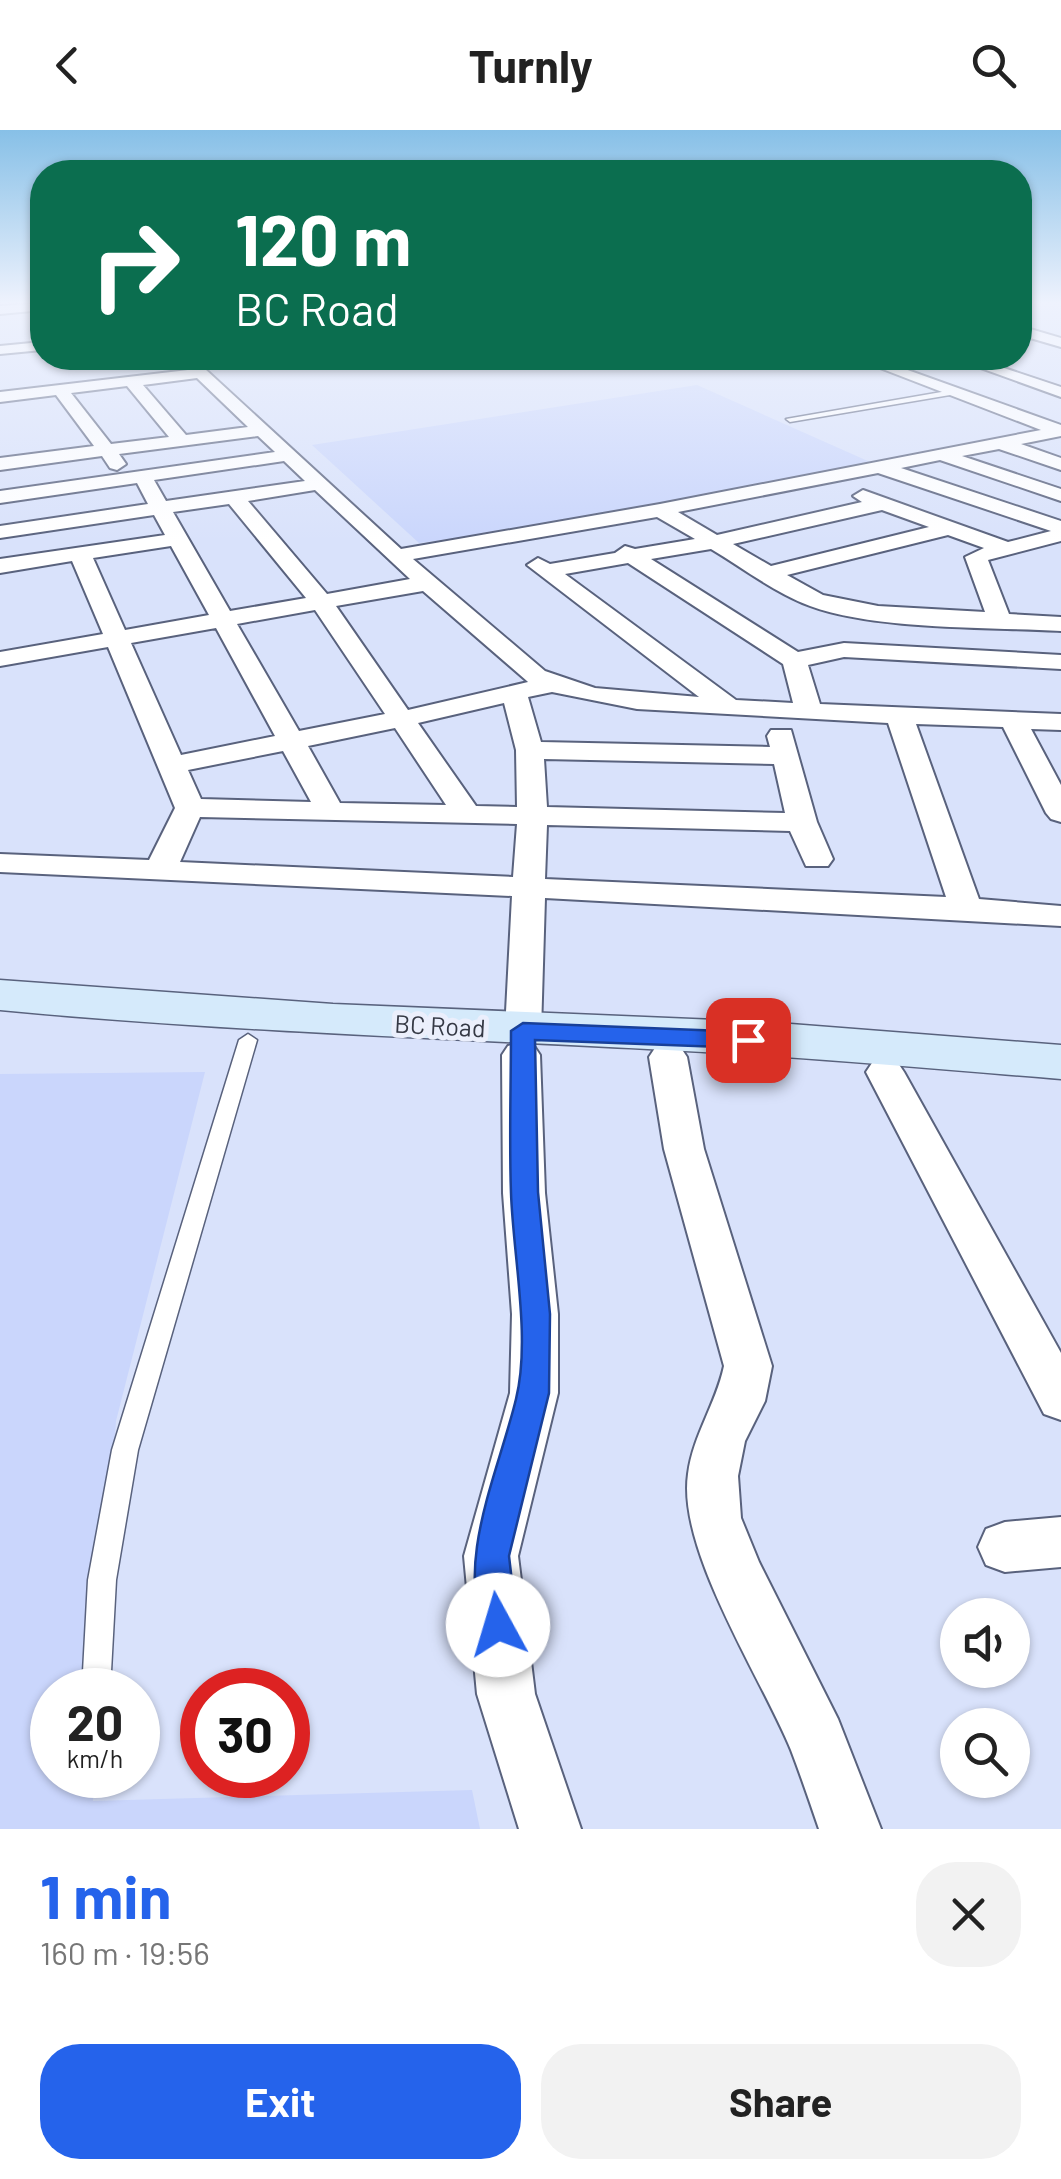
<!DOCTYPE html>
<html lang="en">
<head>
<meta charset="utf-8">
<style>
  body { margin:0; font-family:Barlow,sans-serif; background:#f2f2f2; color:#222; height:100vh; display:flex; flex-direction:column; font-size:38px; white-space:nowrap }
  * { box-sizing:border-box; margin:0 }
  p { font-size:32px; color:#767676 }
  .icon { flex:none; width:55px; height:55px; fill:none; stroke:currentColor; stroke-width:2; stroke-linecap:round; stroke-linejoin:round }
  .map { position:relative; height:1699px; overflow:hidden }
  .drawer { display:flex; flex-direction:column; background:#fff; flex:1 }
  .drawer>* { flex:none }
  .top-card { position:absolute; left:30px; top:30px; width:1002px; height:210px; border-radius:40px; box-shadow:0 2px 8px #0004; background:#0b6e4f; color:#fff; overflow:hidden }
  .controls { position:absolute; left:940px; top:1468px; display:grid; gap:20px }
  .controls a { display:grid; place-items:center; width:90px; height:90px; border-radius:50%; background:#fff; box-shadow:0 2px 8px #0004; font-size:50px }
  .speed { position:absolute; left:30px; top:1538px; display:flex; gap:20px; font-size:50px; font-weight:700; text-align:center }
  .speed>* { display:grid; place-content:center; width:130px; height:130px; border-radius:50%; background:#fff; box-shadow:0 2px 8px #0004; line-height:1 }
  .speed small { font-size:25px; font-weight:400 }
  .speed .limit { border:15px solid #d22; background:#fff; color:#111 }
  .pin { position:absolute; display:grid; place-items:center; width:85px; height:85px; color:#fff; margin:-42px; border-radius:20px; box-shadow:0 5px 15px #0006 }
  .me { position:absolute; width:110px; margin:-55px; rotate:354deg; stroke-linejoin:round; filter:drop-shadow(0 0 8px #0008) }
  .turn { display:flex; align-items:center; gap:35px; height:210px; padding:0 40px; font-size:45px }
  .turn .icon { width:130px; height:130px; stroke-width:2.5 }
  .turn b { display:block; font-size:70px; line-height:85px }
  .round { display:grid; place-items:center; flex:none; width:105px; height:105px; border-radius:40px; background:#f2f2f2 }
  .head { display:flex; align-items:center; justify-content:space-between; height:170px; padding:0 40px }
  h1 { font-size:60px; font-weight:700; line-height:75px; color:#2563eb }
  .action { display:flex; gap:20px; margin-top:auto; padding:20px 40px }
  .action a { flex:1; height:115px; border-radius:40px; background:#2563eb; color:#fff; font-size:40px; font-weight:700; line-height:115px; text-align:center }
  .action a+a { background:#f2f2f2; color:#222 }
  header { display:flex; justify-content:space-between; align-items:center; height:130px; padding:0 40px; background:#fff; font-size:45px; font-weight:700 }
  .map>svg:first-child { display:block }
  .built { fill:#cad6fc }
  .lines { fill:none; stroke-linecap:round; stroke-linejoin:round }
  .stream { stroke:#78a4b5; stroke-width:4 }
  .lane-casing { stroke:#59627d; stroke-width:3 }
  .street-casing { stroke:#59627d; stroke-width:4 }
  .secondary-casing { stroke:#59627d; stroke-width:3 }
  .lane { fill:#fff; fill-rule:evenodd }
  .street { fill:#fff; fill-rule:evenodd }
  .secondary { fill:#d5eafb; fill-rule:evenodd }
  .route { fill:#2563eb; stroke:#184099; stroke-width:2.5 }
  .labels { text-anchor:middle; stroke-width:10; stroke-linejoin:round; paint-order:stroke }
  .street-label { font-size:25px; fill:#353945; stroke:#ebeffc }
</style>
</head>
<body>
<header><svg class="icon" aria-label="back" viewBox="0 0 24 24"><path d="M15 5l-7 7 7 7"/></svg>Turnly<svg class="icon" aria-label="search" viewBox="0 0 24 24"><circle cx="10" cy="10" r="6"/><path d="M15 15l6 6"/></svg></header>
<div class="map">
<svg width="1061" height="1699" viewBox="0 0 1061 1699">
  <rect width="100%" height="100%" fill="#d9e2fb"/>
  <path class="built" d="M697,255L870,332L553,396L419,413L312,315Z
    M205,942L116,1291L99,1560H52V1645H94L93,1671L472,1660L480,1699H0V944Z"/>
  <g class="lines">
    <path class="stream" d="M0,176L27,173"/>
    <defs>
      <path id="lane" d="M953,260L956,264L790,292L786,289Z
        M248,904L257,910L138,1320L116,1450L110,1560H82L88,1450L112,1320L239,910Z"/>
      <path id="street" d="M42,173V180L0,184V176Z
        M1020,196L1061,208V217L1020,205Z
        M42,212V220L0,224V216Z
        M177,228H193L401,419L660,374L1041,300L854,228H874L1061,295V306L1021,314L1061,328V340L999,319L962,326L1061,359V371L940,330L901,338L1061,391V411L988,430L1009,484L1061,487V501C990,497 874,500 810,476C775,463 743,438 711,419L651,429L798,522L844,513L1061,525V539L844,527L808,535L820,574L1061,584V600L1031,599L1061,655V692L1051,689L1046,683L1003,597L916,594L979,769L1061,776V796L545,768L541,901L536,910L523,913L534,916L540,925L545,1063L558,1184V1263L518,1426L535,1564L581,1699H519L477,1564L464,1426L510,1263L512,1184L503,1063L502,925L508,916L521,912L510,910L505,901L512,766L0,742V724L149,730L175,678L108,517L0,536V522L103,504L72,431L0,443V429L165,405L154,385L0,408V396L148,374L137,353L0,373V361L275,322L258,306L119,324L126,334L117,340L110,338L102,326L0,340V328L94,316L56,265L0,272V262L188,240ZM197,248L248,297L186,305L143,255ZM127,256L169,307L111,314L71,263ZM284,331L305,351L166,371L154,350ZM878,343L1051,401L1008,412L863,360L853,366L862,372L717,405L678,382ZM315,360L410,449L327,464L248,371ZM229,374L306,468L230,481L173,382ZM882,380L929,397L771,436L733,414ZM657,387L695,409L635,419L625,416L615,423L550,434L538,428L527,435L699,567L595,558L545,541L413,429ZM948,405L984,418L965,427L985,482L878,476L823,465L787,445ZM171,416L209,485L125,500L93,428ZM628,433L783,534L793,573L736,570L565,444ZM423,461L527,551L528,552L408,580L336,476ZM315,480L385,584L299,601L237,494ZM216,498L275,606L181,625L131,513ZM552,562L637,579L888,593L946,767L545,749L547,695L790,701L806,736H828L833,729L817,692L791,600H771L767,606L770,617L541,612L528,567ZM504,573L516,620L517,677L476,676L418,593ZM395,598L446,675L340,673L308,616ZM283,621L311,672L201,669L188,640ZM544,629L774,634L785,683L547,677ZM200,687L517,694L513,747L180,732Z
        M953,228H974L1061,257V267Z
        M668,914L681,918L687,927L704,1019L772,1236L765,1271L745,1311L738,1346L741,1388L759,1432L838,1589L881,1699H819C810,1673 801,1646 791,1620C761,1547 677,1420 688,1344C693,1305 716,1274 724,1236L664,1019L649,927L655,918Z
        M885,929L898,933L904,942L1061,1223V1290L1044,1284L866,942L872,933Z
        M1061,1387V1437L1005,1442L986,1435L978,1417L986,1399L1005,1392Z"/>
      <path id="secondary" d="M0,850L333,874L765,892L1061,915V949C947,940 834,929 720,923C480,909 240,903 0,880Z"/>
    </defs>
    <use href="#lane" class="lane-casing"/>
    <use href="#street" class="street-casing"/>
    <use href="#secondary" class="secondary-casing"/>
    <use href="#lane" class="lane"/>
    <use href="#street" class="street"/>
    <use href="#secondary" class="secondary"/>
  </g>
  <linearGradient id="sky" x2="0" y2="1"><stop stop-color="#87c0e7"/><stop offset="0.42" stop-color="#eef2fd"/><stop offset="1" stop-color="#eef2fd" stop-opacity="0"/></linearGradient>
  <rect width="1061" height="411" fill="url(#sky)"/>
  <path class="route" d="M523,893L748,902L760,910L748,918L535,910L538,1062L550,1184L549,1263L509,1426L517,1495L511,1508L498,1513L486,1508C454,1432 498,1344 516,1269C531,1209 513,1125 511,1063C509,1009 511,955 511,901Z"/>
  <g class="labels">
    <g class="street-label">
      <text transform="translate(440 896) rotate(3)" y="9">BC Road</text>
    </g>
  </g>
</svg>
<div class="controls">
<a><svg class="icon" aria-label="sound" viewBox="0 0 24 24"><path d="M4 9h4l5-4v14l-5-4H4zM17 9q2 3 0 6"/></svg></a>
<a><svg class="icon" aria-label="search" viewBox="0 0 24 24"><circle cx="10" cy="10" r="6"/><path d="M15 15l6 6"/></svg></a>
</div>
<div class="speed"><div>20<small>km/h</small></div><div class="limit">30</div></div>
<div class="pin" style="left:748px;top:910px;background:#d93025"><svg class="icon" aria-label="arrive" viewBox="0 0 24 24"><path d="M6 21V4h12l-3 4 3 4H6"/></svg></div>
<svg class="me" style="left:498px;top:1495px" viewBox="-20 -20 40 40"><circle r="19" fill="#fff"/><path d="M0-13L10 11 0 6-10 11z" fill="#2563eb"/></svg>
<div class="top-card">
<div class="turn"><svg class="icon" aria-label="right" viewBox="0 0 24 24"><path d="M7 20v-9h11M14 6l5 5-5 5"/></svg><div><b>120 m</b>BC Road</div></div>
</div>
</div>
<section class="drawer">
<div class="head"><div><h1>1 min</h1><p>160 m · 19:56</p></div><a class="round"><svg class="icon" aria-label="close" viewBox="0 0 24 24"><path d="M6 6l12 12M18 6L6 18"/></svg></a></div>
<div class="action"><a>Exit</a><a>Share</a></div>
</section>
</body>
</html>
